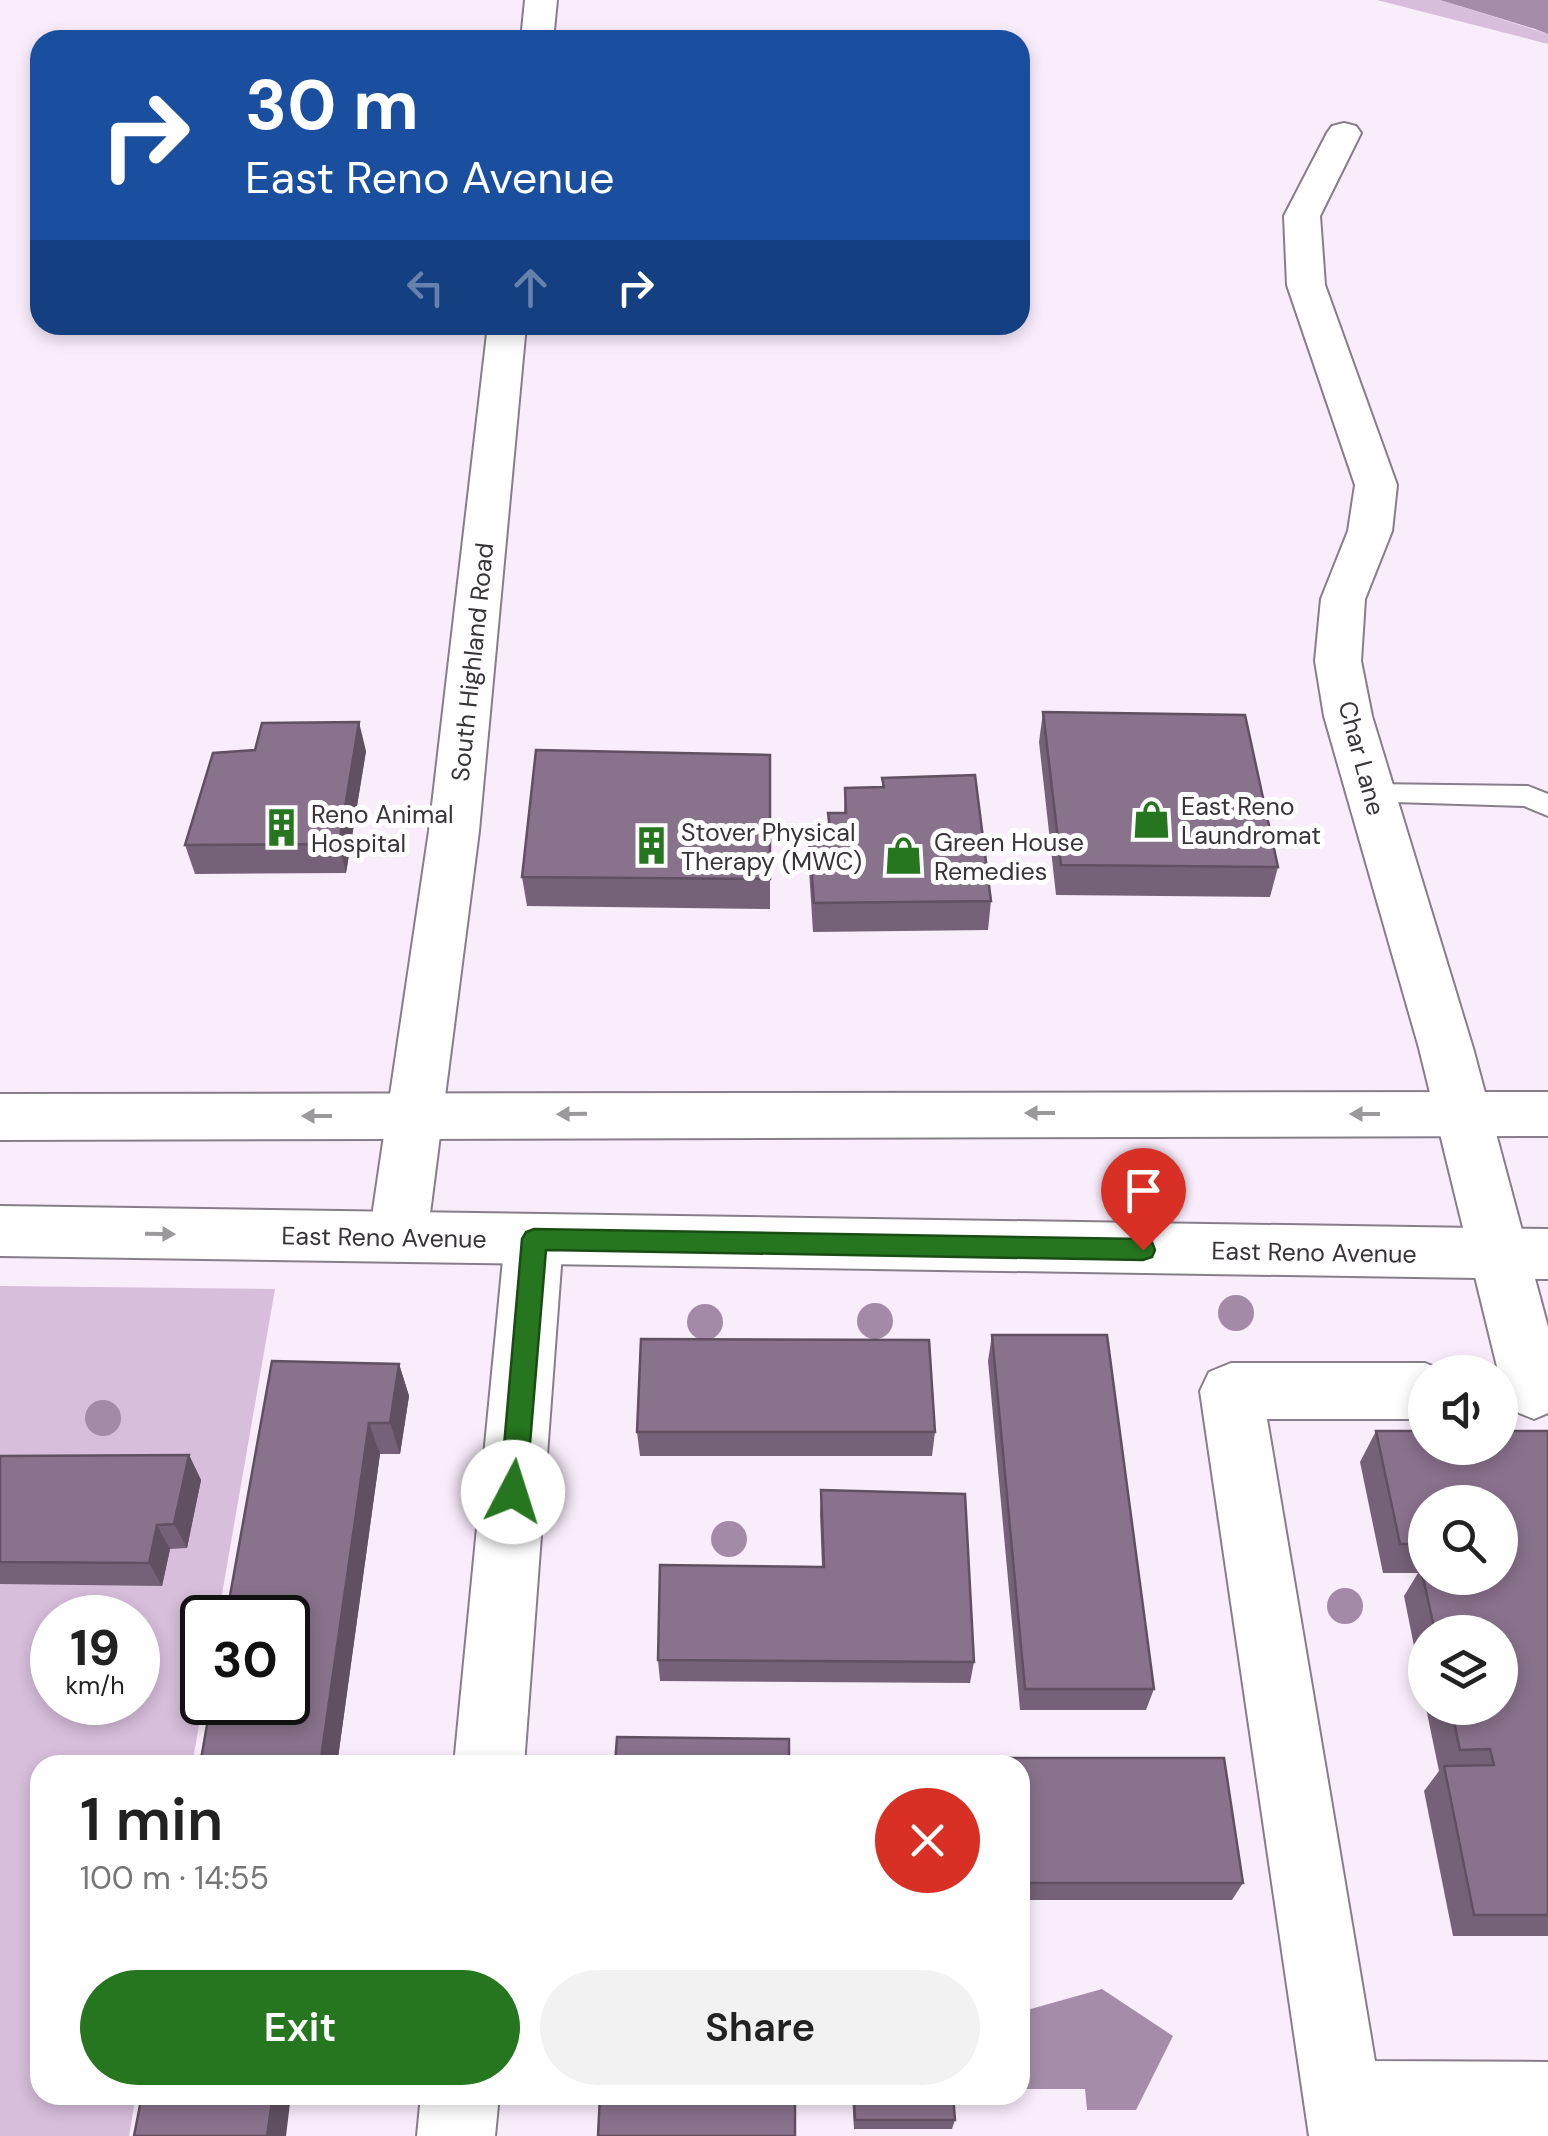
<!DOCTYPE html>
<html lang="en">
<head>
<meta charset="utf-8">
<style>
  body { margin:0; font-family:"DM Sans",sans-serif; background:#f2f2f2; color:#222; height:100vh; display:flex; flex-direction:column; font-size:38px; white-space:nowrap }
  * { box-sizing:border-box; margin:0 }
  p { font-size:32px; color:#767676 }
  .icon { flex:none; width:55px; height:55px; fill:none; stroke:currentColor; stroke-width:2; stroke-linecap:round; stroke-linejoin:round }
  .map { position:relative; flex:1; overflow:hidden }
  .sheet { position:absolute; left:30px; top:1755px; width:1000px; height:350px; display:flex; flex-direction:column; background:#fff; border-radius:30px; box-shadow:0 5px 15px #0003 }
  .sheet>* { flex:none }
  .guide { position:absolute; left:30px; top:30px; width:1000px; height:305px; border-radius:30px; box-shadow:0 5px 15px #0003; background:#1a4fa0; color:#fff; overflow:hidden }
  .buttons { position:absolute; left:1408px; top:1355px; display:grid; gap:20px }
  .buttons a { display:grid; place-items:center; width:110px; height:110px; border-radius:50%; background:#fff; box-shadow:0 5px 15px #0003; font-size:50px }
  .speed { position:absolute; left:30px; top:1595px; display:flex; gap:20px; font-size:50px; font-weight:700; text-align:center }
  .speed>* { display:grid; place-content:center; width:130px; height:130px; border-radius:50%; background:#fff; box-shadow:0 5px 15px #0003; line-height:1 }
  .speed small { font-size:25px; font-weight:400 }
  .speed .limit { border:5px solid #111; border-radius:15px; background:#fff; color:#111 }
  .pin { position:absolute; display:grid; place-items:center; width:85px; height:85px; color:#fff; margin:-102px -42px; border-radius:50% 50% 50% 0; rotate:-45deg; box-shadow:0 0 10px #0007 }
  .pin .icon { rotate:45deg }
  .me { position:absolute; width:110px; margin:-55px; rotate:5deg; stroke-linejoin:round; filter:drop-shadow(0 0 8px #0008) }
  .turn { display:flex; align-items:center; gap:35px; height:210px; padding:0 50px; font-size:45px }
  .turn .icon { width:130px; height:130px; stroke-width:2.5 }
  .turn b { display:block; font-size:70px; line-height:85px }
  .lanes { display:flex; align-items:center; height:95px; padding:0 50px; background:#0003; justify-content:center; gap:50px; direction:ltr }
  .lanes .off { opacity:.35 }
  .round { display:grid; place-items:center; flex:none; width:105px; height:105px; border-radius:52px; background:#f2f2f2 }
  .headline { display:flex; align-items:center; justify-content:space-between; height:170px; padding:0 50px }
  h1 { font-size:60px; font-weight:600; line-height:75px }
  .cta { display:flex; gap:20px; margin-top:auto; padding:20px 50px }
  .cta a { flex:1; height:115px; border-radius:60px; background:#26761f; color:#fff; font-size:40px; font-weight:600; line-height:115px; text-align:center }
  .cta a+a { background:#f2f2f2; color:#222 }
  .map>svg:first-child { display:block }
  .green { fill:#d7bedb; fill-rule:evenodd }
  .water { fill:#a58da9 }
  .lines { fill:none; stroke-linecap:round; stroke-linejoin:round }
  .service-casing { stroke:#887d8a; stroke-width:4 }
  .minor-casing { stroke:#887d8a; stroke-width:4 }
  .primary-casing { stroke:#887d8a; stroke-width:4 }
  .service { fill:#fff; fill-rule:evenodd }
  .minor { fill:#fff; fill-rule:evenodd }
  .primary { fill:#fff; fill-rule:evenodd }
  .tree { fill:#a38aa7 }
  .wall { fill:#766278; fill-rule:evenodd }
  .shaded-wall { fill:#605062 }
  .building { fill:#89728c; stroke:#605062; stroke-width:2.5 }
  .oneway { fill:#9c999c }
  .route { fill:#26761f; stroke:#194d14; stroke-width:2.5 }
  .labels { text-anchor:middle; stroke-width:10; stroke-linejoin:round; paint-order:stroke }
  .street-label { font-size:25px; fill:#383338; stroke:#fefefe }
  .poi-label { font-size:25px; fill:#383338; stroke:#fefefe; text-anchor:start }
</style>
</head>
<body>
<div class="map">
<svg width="1548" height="2136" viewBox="0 0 1548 2136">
  <rect width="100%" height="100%" fill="#f9ecfb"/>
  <path class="green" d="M1377,0H1440L1548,34V44Z
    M0,1286L275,1289L218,1617L202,1618L203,1703L192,1765H40V2095H136L129,2136H0ZM52,1618H138V1702H52Z"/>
  <path class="water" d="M1440,0H1548V34L1535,29Z
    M1102,1989L1173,2036L1136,2110H1087L1085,2089H1020V2012Z"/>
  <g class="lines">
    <defs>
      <path id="service" d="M1371,784L1528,786L1548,794V816L1524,806L1361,801L1357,794L1361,787Z"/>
      <path id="minor" d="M525,0H557L553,40H521Z
        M1344,123L1356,126L1361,133L1320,216L1325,285L1397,485L1392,531L1365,599L1361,661L1372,716L1473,1048L1548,1327V1413L1534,1419L1512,1410L1503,1391L1419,1048L1324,716L1315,661L1321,599L1348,531L1355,485L1287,285L1284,216L1327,133L1332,126Z
        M488,325H526L479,831L427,1237L419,1254L398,1262L377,1254L369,1237L429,831Z
        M534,1214L555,1222L563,1239L524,1765H454L505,1239L513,1222Z
        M1231,1363H1425L1447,1372H1425V1419H1267L1375,2061L1548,2062V2136H1309L1200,1391L1209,1372Z
        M421,2095H499L495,2136H417Z"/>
      <path id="primary" d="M1548,1092V1136L0,1140V1094Z
        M0,1206L1548,1229V1279L0,1256Z"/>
    </defs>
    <use href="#service" class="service-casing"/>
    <use href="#minor" class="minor-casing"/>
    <use href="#primary" class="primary-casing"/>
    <use href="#service" class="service"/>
    <use href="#minor" class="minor"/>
    <use href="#primary" class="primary"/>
  </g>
  <g class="tree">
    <circle cx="1169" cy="1181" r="15"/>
    <circle cx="1236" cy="1313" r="18"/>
    <circle cx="875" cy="1321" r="18"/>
    <circle cx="705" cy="1322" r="18"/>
    <circle cx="103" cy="1418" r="18"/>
    <circle cx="729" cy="1539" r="18"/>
    <circle cx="1345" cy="1606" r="18"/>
  </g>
  <path class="wall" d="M1043,712L1278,867L1270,897L1056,895L1039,742Z
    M366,751L346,873L195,874L185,845Z
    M770,755V909L527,906L522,877Z
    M882,778L991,901L988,930L813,932L809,870V840H827L828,813H844L845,788L882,787Z
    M992,1335L1154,1689L1146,1710H1020L988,1361Z
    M399,1364L409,1396L400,1454H380L337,1765H200Z
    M1376,1431H1548V1936H1453L1424,1791L1439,1771L1426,1708H1500V1632H1425V1701L1404,1596L1418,1573H1383L1360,1462ZM1425,1502L1500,1578H1425Z
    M637,1432H935L932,1456H640Z
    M189,1455L201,1480L187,1548L170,1549L162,1586L0,1584V1456Z
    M821,1490L974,1662L970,1683L660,1681L658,1660L822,1567L820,1514Z
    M887,1758H1224L1243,1883L1232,1900H1020V1765H886Z
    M852,2095H953L955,2120L952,2129H854Z"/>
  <path class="shaded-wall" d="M359,722L366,751L346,873L339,844Z
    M399,1364L409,1396L400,1454L390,1423Z
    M369,1423L380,1454L337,1765H320Z
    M189,1455L201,1480L187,1548L174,1524Z
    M157,1525L170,1549L162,1586L149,1563Z
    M273,2095H291L286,2136H267Z"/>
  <path class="building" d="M1043,712L1245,715L1278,867L1061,865Z
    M359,722L339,844L185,845L213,753L255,750L262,723Z
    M536,750L770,755V879L522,877Z
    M975,775L991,901L814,903L809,840H832L828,813H846L845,788L884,787L882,778Z
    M992,1335H1107L1154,1689H1025Z
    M641,1339L929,1340L935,1432H637Z
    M272,1361L399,1364L390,1423H369L320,1765H200L211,1702H288V1618H226Z
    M1376,1431H1425V1448H1500V1431H1548V1915H1474L1444,1766L1494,1765L1490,1749L1460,1750L1451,1708H1500V1632H1435L1421,1568H1425V1578H1500V1502H1425V1544H1400Z
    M189,1455L174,1524L157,1525L149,1563L0,1562V1456Z
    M821,1490L965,1494L974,1662L658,1660L660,1565L824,1567Z
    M617,1737L789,1739V1765H615Z
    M887,1758H1224L1243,1883H1020V1765H887Z
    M142,2095H273L267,2136H134Z
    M600,2095H795V2136H598Z
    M854,2095H953L955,2120H855Z"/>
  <defs><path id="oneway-solid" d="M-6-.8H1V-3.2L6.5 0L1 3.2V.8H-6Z" transform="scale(2.5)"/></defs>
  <g class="oneway">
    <use href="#oneway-solid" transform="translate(1040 1113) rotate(180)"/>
    <use href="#oneway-solid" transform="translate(572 1114) rotate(179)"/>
    <use href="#oneway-solid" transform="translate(1365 1114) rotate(-180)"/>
    <use href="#oneway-solid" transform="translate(317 1116) rotate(180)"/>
    <use href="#oneway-solid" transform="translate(160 1234) rotate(1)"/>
  </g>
  <path class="route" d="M534,1229L1143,1239L1152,1242L1155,1250L1152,1257L1143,1260L546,1250L526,1492L522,1500L513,1504L504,1500L500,1492L522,1239L526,1232Z"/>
  <defs>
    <symbol id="shop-bare" viewBox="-9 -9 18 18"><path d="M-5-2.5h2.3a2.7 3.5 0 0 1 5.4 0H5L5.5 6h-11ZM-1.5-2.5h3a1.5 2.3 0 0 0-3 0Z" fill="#26761f" stroke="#fefefe" stroke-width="2.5" paint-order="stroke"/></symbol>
    <symbol id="building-bare" viewBox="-9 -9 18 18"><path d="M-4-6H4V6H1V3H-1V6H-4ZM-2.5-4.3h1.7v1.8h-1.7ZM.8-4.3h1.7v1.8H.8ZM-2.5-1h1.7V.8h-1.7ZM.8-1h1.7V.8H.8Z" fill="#26761f" stroke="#fefefe" stroke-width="2.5" paint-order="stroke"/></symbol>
  </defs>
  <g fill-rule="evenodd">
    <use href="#shop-bare" x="1124" y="792" width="55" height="55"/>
    <use href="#building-bare" x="254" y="800" width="55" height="55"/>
    <use href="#building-bare" x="624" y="818" width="55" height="55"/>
    <use href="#shop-bare" x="876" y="828" width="55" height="55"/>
  </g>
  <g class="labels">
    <g class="street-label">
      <text transform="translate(472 662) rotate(-84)" y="9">South Highland Road</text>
      <text transform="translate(1362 758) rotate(75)" y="9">Char Lane</text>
      <text transform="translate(384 1237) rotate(1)" y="9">East Reno Avenue</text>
      <text transform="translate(1314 1252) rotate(1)" y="9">East Reno Avenue</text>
    </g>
    <g class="poi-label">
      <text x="1181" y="815">East Reno<tspan x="1181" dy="29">Laundromat</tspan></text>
      <text x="311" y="823">Reno Animal<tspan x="311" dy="29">Hospital</tspan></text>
      <text x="681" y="841">Stover Physical<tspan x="681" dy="29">Therapy (MWC)</tspan></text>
      <text x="934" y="851">Green House<tspan x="934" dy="29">Remedies</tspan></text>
    </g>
  </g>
</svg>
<div class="buttons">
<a><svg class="icon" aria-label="sound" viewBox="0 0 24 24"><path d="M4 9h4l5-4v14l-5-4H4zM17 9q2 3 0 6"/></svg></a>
<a><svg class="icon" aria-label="search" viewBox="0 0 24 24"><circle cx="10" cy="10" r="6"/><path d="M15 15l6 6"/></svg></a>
<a><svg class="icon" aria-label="layers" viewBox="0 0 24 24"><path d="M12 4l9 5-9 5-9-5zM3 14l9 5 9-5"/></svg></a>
</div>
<div class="speed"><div>19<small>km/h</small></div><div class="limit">30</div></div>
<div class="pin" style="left:1143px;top:1250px;background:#d93025"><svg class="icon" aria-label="arrive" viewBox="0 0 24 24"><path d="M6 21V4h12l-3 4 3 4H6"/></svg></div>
<svg class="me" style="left:513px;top:1492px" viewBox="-20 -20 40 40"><circle r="19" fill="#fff"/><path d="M0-13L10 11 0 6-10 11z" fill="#26761f"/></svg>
<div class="guide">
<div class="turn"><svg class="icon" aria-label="right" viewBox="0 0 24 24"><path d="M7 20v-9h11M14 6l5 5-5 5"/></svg><div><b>30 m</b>East Reno Avenue</div></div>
<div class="lanes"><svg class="icon off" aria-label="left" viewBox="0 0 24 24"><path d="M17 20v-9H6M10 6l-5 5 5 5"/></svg><svg class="icon off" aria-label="ahead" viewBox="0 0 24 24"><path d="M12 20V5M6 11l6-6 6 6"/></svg><svg class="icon" aria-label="right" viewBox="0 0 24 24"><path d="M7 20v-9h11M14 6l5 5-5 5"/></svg></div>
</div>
<section class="sheet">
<div class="headline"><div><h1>1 min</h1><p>100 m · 14:55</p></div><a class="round" style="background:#d93025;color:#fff"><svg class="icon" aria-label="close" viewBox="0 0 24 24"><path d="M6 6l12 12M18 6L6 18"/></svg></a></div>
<div class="cta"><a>Exit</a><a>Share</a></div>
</section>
</div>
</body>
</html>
